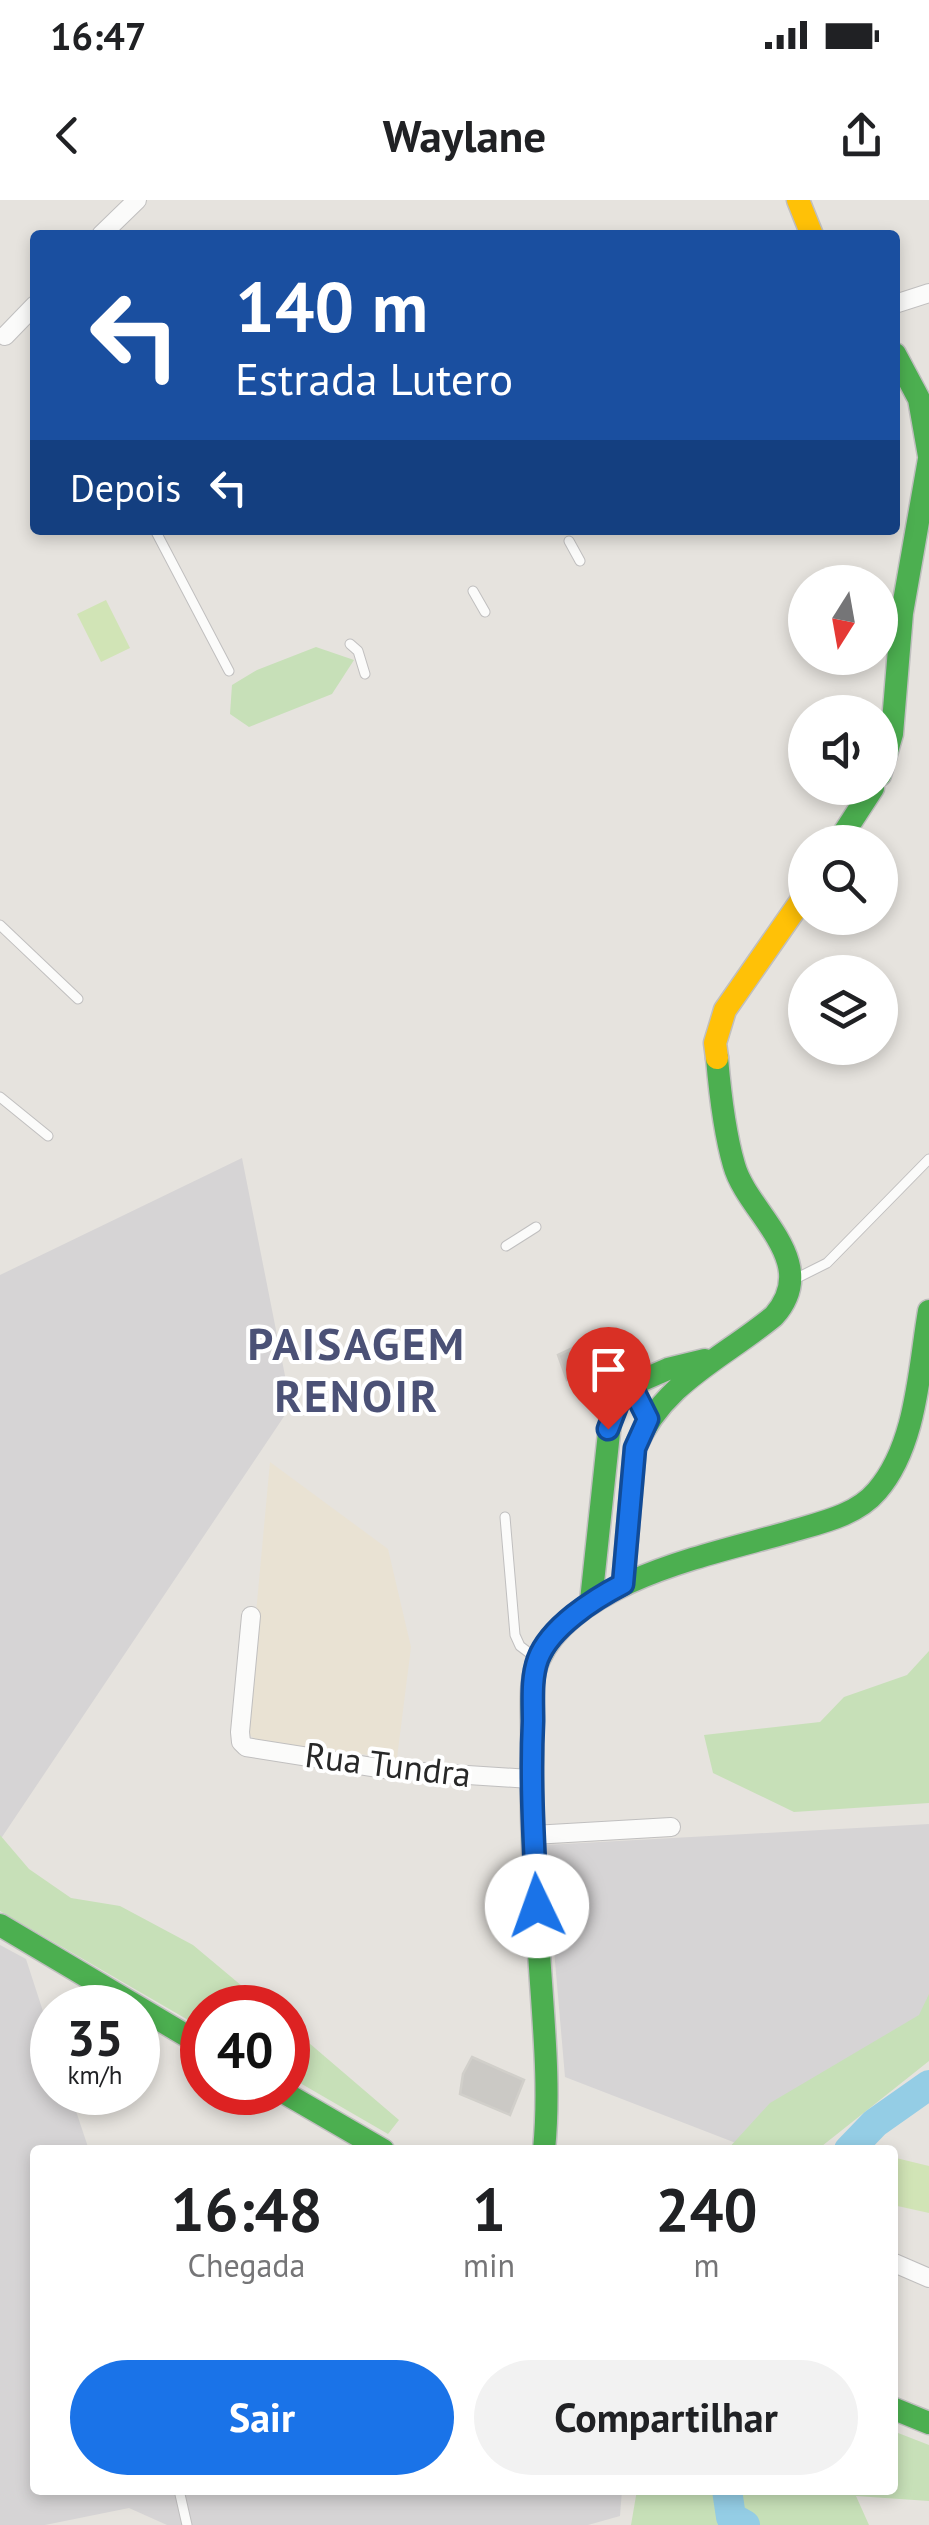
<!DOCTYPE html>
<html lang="pt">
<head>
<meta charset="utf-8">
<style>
  body { margin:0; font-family:"PT Sans",sans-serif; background:#f2f2f2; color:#202124; height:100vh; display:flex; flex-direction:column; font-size:38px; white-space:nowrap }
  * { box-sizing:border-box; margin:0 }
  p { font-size:32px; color:#757577 }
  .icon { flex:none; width:55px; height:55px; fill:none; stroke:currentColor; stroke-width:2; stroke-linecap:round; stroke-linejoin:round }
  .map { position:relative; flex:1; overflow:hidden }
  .details { position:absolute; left:30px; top:1945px; width:868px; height:350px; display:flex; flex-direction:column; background:#fff; border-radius:10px; box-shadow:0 5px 15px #0003 }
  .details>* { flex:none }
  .banner { position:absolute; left:30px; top:30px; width:870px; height:305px; border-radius:10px; box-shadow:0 5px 15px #0003; background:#1a4fa0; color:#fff; overflow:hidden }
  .needle { width:65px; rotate:191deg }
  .buttons { position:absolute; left:788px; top:365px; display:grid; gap:20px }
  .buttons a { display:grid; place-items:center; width:110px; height:110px; border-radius:50%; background:#fff; box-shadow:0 5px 15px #0003; font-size:50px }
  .speed { position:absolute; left:30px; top:1785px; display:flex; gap:20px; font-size:50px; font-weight:700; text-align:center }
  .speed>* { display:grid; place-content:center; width:130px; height:130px; border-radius:50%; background:#fff; box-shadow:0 5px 15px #0003; line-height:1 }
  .speed small { font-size:25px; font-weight:400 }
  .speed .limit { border:15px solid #d22; background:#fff; color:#111 }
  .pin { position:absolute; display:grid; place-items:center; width:85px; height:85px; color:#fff; margin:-102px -42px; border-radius:50% 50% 50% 0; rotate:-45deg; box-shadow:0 0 10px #0007 }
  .pin .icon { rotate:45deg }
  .me { position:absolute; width:110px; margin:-55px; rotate:357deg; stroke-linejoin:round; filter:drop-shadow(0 0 8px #0008) }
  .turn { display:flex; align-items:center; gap:35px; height:210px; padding:0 40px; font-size:45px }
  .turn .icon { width:130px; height:130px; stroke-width:2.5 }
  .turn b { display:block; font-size:70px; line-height:85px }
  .then { display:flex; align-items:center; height:95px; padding:0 40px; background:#0003; gap:20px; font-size:38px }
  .eta { display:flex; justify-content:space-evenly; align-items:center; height:170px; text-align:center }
  .eta b { font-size:60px; font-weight:700; line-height:70px }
  .primary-button { display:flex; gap:20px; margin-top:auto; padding:20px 40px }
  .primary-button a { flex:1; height:115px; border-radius:60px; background:#1a73e8; color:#fff; font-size:40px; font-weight:700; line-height:115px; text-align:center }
  .primary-button a+a { background:#f2f2f2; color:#202124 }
  .status { display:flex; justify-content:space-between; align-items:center; height:70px; padding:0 50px; background:#fff; direction:ltr }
  .status svg { height:28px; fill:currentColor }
  header { display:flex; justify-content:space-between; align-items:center; height:130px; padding:0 40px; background:#fff; font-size:45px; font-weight:700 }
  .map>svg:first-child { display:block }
  .industrial { fill:#d6d4d5 }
  .education { fill:#e9e2d3 }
  .green { fill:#c7e0b8 }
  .pitch { fill:#d1e4b6 }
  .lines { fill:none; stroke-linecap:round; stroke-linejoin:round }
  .river { stroke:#94cde5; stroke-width:30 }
  .building { fill:#cbc9c5; stroke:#d1cfca; stroke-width:2.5 }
  .lane-casing { stroke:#c0bfbf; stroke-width:11 }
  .street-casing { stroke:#c0bfbf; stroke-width:20 }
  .fast-casing { stroke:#c0bfbf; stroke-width:25 }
  .slow-casing { stroke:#c0bfbf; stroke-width:25 }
  .lane { stroke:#fbfbfa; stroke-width:9 }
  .street { stroke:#fbfbfa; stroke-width:18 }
  .fast { stroke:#4caf50; stroke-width:22 }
  .slow { stroke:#ffc107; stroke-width:22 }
  .route-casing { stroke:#114b97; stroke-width:25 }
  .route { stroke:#1a73e8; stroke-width:18 }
  .labels { text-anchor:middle; stroke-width:8; stroke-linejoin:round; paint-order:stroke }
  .street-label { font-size:35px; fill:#282828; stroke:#fff }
  .district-label { font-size:45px; font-weight:bold; letter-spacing:2.5px; fill:#4b5176; stroke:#fff }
</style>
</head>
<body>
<div class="status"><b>16:47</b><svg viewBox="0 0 49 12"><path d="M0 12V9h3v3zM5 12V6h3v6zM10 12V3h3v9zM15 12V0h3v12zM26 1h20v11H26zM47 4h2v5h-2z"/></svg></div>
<header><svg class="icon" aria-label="back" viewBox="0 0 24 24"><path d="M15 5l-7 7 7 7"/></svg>Waylane<svg class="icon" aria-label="share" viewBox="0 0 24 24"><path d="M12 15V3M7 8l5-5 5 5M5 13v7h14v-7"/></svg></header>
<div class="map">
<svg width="929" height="2325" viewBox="0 0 929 2325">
  <rect width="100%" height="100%" fill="#e6e3de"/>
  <path class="industrial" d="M242,958L291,1206L0,1640V1075Z
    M929,1624V1823L754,1950L565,1877L545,1645Z
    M0,1745L26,1759L52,1839V1892L70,1893L89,1950H35V2290H622L620,2316L588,2325H167L129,2308L45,2325H0Z"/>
  <path class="education" d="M270,1262L388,1349L411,1447L397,1558L261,1543L245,1532Z"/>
  <path class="green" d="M316,447L354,460L332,494L249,527L230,514L232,485L257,470Z
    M929,1451V1603L794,1612L713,1573L704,1535L820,1522L844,1497L907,1475Z
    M0,1635L29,1669L71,1698L120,1706L193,1745L267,1807L202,1808V1828L0,1711Z
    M929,1794V1861L817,1950H727L770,1903L919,1815Z
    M288,1825L399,1920L388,1934L288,1876Z
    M893,2231L929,2245V2301L856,2296L869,2325H631L637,2290H892Z"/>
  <path class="pitch" d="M106,400L130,448L101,462L77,414Z
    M896,1958L929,1966V2013L893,2005Z"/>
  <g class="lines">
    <path class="river" d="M849,1950L875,1923L929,1885
      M727,2290L731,2317L745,2325"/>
  </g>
  <path class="building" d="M611,1130L628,1150L567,1180L558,1155Z
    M472,1857L524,1880L510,1915L460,1894L463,1874Z"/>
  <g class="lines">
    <defs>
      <path id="lane" d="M155,330L229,471
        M569,341L580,361
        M473,391L485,412
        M350,444L358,451L365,474
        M0,725L78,799
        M0,897L48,936
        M506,1046L536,1027
        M791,1081L827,1063L929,959
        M505,1317L515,1435L520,1446L536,1458
        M179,2290L187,2325"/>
      <path id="street" d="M101,35L137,0
        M895,104L929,93
        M5,136L35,105
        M251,1416L240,1532L241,1542L246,1547L391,1570L530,1579
        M533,1635L671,1627
        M892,2062L929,2078"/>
      <path id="fast" d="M895,154L919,199L929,256
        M880,575L892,534L902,413L929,259
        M838,642L873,588
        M623,1384L635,1248C663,1182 722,1159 774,1116C823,1061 747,1013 734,965C724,931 720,893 717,858
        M591,1401L611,1214L631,1185L668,1169L705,1160
        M0,1725L202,1845
        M283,1892L383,1950
        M544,1950C550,1890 544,1829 540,1768C535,1693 530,1617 532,1541C533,1515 528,1483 539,1459C575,1380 713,1354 789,1332C819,1323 856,1316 877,1291C917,1245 919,1168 929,1111
        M892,2208L929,2223"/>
      <path id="slow" d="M798,0L812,35
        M717,858L715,843L725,810L805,695"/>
    </defs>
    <use href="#lane" class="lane-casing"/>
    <use href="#street" class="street-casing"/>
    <use href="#fast" class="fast-casing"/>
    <use href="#slow" class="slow-casing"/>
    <use href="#lane" class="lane"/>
    <use href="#street" class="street"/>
    <use href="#fast" class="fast"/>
    <use href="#slow" class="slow"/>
  </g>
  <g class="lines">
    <defs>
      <path id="route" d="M537,1706C534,1644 530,1583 533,1521C533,1501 531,1478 538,1459C550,1427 594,1399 623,1384L635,1248L648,1219L631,1185L620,1198L608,1229"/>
    </defs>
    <use href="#route" class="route-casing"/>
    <use href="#route" class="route"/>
  </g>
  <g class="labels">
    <g class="street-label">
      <text transform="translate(388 1565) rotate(7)" y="12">Rua Tundra</text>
    </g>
    <g class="district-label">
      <text x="357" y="1160">PAISAGEM<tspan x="357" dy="52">RENOIR</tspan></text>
    </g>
  </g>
</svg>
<div class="buttons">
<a><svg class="needle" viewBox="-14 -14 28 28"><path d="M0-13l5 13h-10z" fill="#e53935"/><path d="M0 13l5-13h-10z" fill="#757577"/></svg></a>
<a><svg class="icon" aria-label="sound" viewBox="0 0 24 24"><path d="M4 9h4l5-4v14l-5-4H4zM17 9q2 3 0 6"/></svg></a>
<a><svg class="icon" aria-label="search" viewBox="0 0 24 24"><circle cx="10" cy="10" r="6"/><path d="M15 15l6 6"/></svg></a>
<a><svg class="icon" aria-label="layers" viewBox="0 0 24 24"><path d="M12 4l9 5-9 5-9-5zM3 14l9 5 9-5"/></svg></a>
</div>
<div class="speed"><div>35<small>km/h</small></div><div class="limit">40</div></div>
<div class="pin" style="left:608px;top:1229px;background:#d93025"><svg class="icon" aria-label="arrive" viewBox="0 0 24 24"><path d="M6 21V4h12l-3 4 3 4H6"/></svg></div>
<svg class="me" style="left:537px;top:1706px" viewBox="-20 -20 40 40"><circle r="19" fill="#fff"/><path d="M0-13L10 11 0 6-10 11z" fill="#1a73e8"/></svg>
<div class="banner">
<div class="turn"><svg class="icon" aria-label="left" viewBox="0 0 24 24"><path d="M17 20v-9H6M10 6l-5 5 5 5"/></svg><div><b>140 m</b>Estrada Lutero</div></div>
<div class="then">Depois<svg class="icon" aria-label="left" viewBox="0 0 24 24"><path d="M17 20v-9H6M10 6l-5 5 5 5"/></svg></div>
</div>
<section class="details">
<div class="eta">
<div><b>16:48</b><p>Chegada</p></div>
<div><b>1</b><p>min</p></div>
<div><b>240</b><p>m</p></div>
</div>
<div class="primary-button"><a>Sair</a><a>Compartilhar</a></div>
</section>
</div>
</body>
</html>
